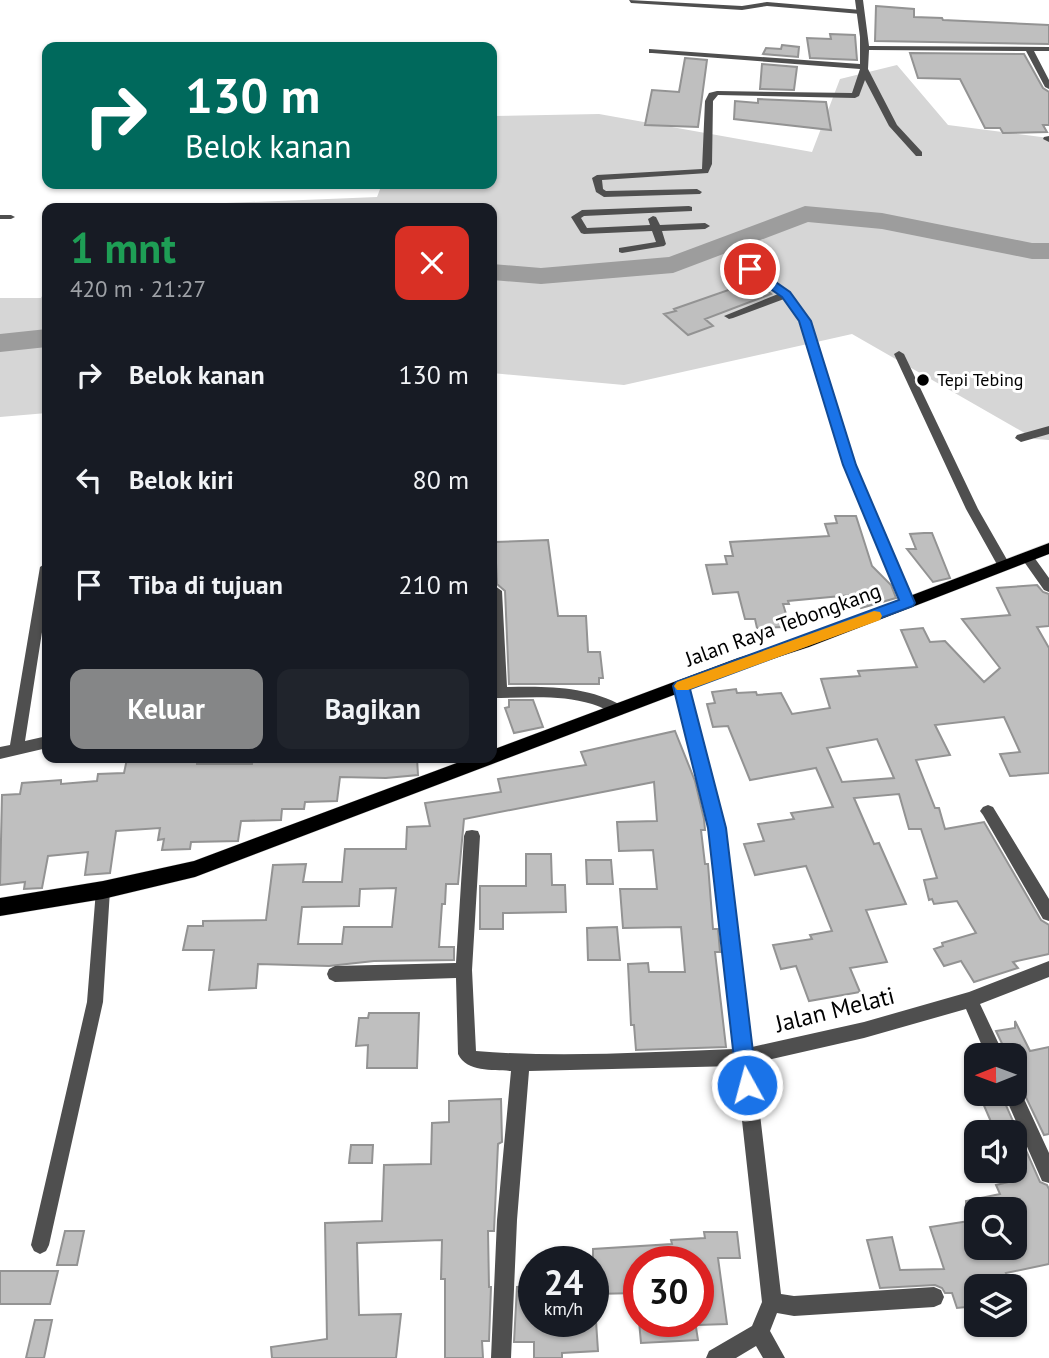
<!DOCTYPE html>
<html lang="id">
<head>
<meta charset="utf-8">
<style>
  body { margin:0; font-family:"PT Sans",sans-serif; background:#20242c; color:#f1f3f6; height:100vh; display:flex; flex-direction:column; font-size:26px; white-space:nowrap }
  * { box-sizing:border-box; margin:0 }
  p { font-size:23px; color:#9ea1a6 }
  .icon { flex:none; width:38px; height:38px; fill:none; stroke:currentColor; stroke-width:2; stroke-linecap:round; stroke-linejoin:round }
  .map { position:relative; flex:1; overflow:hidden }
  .side { position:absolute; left:42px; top:203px; width:455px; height:560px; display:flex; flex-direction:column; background:#171b24; border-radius:14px; box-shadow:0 2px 5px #0004 }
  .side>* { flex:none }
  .hud { position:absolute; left:42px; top:42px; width:455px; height:147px; border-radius:14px; box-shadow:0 2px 5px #0004; background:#00695c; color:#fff; overflow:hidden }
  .needle { width:46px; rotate:269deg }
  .controls { position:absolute; left:964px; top:1043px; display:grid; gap:14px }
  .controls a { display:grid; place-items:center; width:63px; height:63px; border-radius:14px; background:#171b24; box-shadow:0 2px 5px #0004; font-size:35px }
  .speed { position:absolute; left:518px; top:1246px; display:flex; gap:14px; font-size:35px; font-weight:700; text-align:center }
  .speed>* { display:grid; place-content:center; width:91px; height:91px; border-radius:50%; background:#171b24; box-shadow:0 2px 5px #0004; line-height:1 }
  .speed small { font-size:18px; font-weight:400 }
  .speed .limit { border:10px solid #d22; background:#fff; color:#111 }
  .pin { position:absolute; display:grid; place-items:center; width:60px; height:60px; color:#fff; margin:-30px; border:4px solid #fff; border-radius:50%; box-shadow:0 2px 7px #0007 }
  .me { position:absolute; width:77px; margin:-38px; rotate:353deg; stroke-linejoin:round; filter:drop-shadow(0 0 5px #0008) }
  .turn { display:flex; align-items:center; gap:24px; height:147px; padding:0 28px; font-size:32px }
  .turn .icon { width:91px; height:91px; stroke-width:2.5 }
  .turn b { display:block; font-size:49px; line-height:60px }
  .round { display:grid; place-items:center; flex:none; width:74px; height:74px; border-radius:14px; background:#20242c }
  .overview { display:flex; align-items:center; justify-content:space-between; height:119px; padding:0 28px }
  h1 { font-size:42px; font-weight:800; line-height:52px; color:#1e9e55 }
  .cta { display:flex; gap:14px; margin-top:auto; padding:14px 28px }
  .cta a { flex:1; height:80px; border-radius:14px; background:#858687; color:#fff; font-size:28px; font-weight:800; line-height:80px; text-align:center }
  .cta a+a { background:#20242c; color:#f1f3f6 }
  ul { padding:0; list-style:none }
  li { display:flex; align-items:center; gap:21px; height:105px; padding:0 28px }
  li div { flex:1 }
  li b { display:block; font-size:26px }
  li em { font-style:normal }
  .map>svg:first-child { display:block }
  .green { fill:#d6d6d6 }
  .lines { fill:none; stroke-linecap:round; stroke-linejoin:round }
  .river { fill:#9d9d9d; fill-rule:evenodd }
  .building { fill:#bfbfbf; stroke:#939393; stroke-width:2; fill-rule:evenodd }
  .primary-casing { stroke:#dbdbdb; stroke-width:1 }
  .service { fill:#4f4f4f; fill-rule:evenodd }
  .minor { fill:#4f4f4f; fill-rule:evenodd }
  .primary { fill:#000; fill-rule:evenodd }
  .route { fill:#1a73e8; stroke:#114b97; stroke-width:2 }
  .slow { fill:#f59e0b }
  .poi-dot { fill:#000; stroke:#fff; stroke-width:2.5 }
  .labels { text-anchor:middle; stroke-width:6; stroke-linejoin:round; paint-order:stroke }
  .far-poi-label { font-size:18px; fill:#000; stroke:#fff; text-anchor:start }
  .street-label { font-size:21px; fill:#000; stroke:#fff }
  .near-street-label { font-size:24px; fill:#000; stroke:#fff }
</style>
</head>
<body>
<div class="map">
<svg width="1049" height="1358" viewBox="0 0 1049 1358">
  <rect width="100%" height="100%" fill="#fff"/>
  <path class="green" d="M897,65L948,125L1049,138V440L1035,439L852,334L624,385L492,373V208H103L377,197L382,184H492V116L599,114L812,152L840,79Z
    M47,286V413L0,417V298H41Z"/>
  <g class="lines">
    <path class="river" d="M805,206L882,213L1032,243H1049V259H1032L882,229L808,222L673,273L541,284L492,280V264L541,268L669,257Z
      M47,329V347L0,352V334Z"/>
  </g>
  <path class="building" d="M876,6L914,9V17L942,18L943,20L1049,25V44L875,41Z
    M830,34L855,35L857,60L810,58L807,38L831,39Z
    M782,45L799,47L798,57L763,54L766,48L781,49Z
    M910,53L1024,54L1043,88L1049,92V125H1043L1047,132L1003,133L1000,128H985L960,79L918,78Z
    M685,58L707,60L698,127L645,125L652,90L679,92Z
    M762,64L797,67L794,90L760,89Z
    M758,99L826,102L831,130L734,119L735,101L758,103Z
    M754,281L771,294L705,319L713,326L688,335L664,314L676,311L674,309Z
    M835,516H856L872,566L891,585L896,598L861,608L852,595L788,601L789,604H783L787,617L782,618L784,627L757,628L755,619H745L738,592L713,594L706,565L727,564L725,556H733L730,542L829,536L825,524L837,523Z
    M924,533H932L950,578L933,582L907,549H916L910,534Z
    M548,540L558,616H586L588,652H600L603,678H599V684H509L505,591L497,584L495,542Z
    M1037,585L1043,592L1049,594V626L1037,627L1049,648V773L1010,776L1000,754L1020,752L1004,717L935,725L950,755L916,760L935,808H939L945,829L984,822L1041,920L1049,925V954L1013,962L1018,968L974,982L961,961L944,966L934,949L943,946L942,943L976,933L957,901L934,904L932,899L929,900L924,880L937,878L921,829H909L899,794L854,798L874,844L879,843L906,904L866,910L887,962L850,968L860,992L809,1001L796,966L781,969L773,945L812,939L810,935L832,931L806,866L755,875L744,844L764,841L758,824L794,819L791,813L833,807L816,768L750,780L728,726L713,727L707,704L715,703L712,692L736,689L737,693L756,692L757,695L781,693L792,714L830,708L821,679L860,676L858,671L917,667L901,630L923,628L930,642L945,641L984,682L1000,668L962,619L1010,615L997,588ZM877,739L894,778L842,782L827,748Z
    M509,700H533L543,727L514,733L505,708L509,707Z
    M675,731L695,781L704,819L705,830H701L705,864H708L713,929H718L720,952H715L726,1047L636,1050L634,1025H631L628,964L648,963L649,972H685L681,927L623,928L620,889H657L653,850L619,851L617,822L657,821L654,782L464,819L458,884H446L445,904H442L439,947H454V960L374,961L329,966L258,964L256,988L209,990L214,950H183L188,926H203V921L266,920L273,865L306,864L303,882H342L345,849H406L407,827L430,826L425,803L501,792L498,779L586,765L581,752ZM396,888L392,927H344L342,944H298L302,907L359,906L360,889Z
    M153,758L152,762L197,760V764H252L253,758H417L418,775L386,778L340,777L337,801L305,802L304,809H282L281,820L241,821L238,841L191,842L190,849L162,850L164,839L158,840L160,828L116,831L110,873L85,875L88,852L48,856L42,888L24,889L25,882L0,885L2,795L20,794L22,783L61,780V784L97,781L98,774L124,773L127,759Z
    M526,854H551L552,885H565L566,912L503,913V929H480V886H526Z
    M586,860H611L613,884H587Z
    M617,927L620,960H588L587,928Z
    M369,1013H419L417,1068H367L368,1045L356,1046L359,1018H368Z
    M1015,1021L1030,1051L1049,1047V1134L1044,1135L1021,1087L1015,1084V1050L1006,1052L996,1031L1015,1028Z
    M979,1094H1001L1040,1182L1047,1185L1049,1189V1264L1006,1273L1013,1286H976V1306L957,1308L952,1293H945L942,1288L935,1285L880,1288L867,1240L892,1237L900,1270L944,1269L930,1227L976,1220V1248H1015V1209H966V1201L1000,1194L996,1185L1017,1180L1015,1175V1127L995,1131Z
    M501,1099L502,1142L498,1144L494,1231H488L489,1287H491L489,1341H482L483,1358H445V1279H441L442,1240L357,1243L359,1315L401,1314L396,1358H272L271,1347L327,1339L325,1223L382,1221L384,1165L431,1164L432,1123L449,1122V1101Z
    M351,1145H373L372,1163H349Z
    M65,1231H84L77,1265H57Z
    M704,1232H737L740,1258H718L727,1324L698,1325V1262H639V1293L593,1294V1249L672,1244L671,1240L705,1238Z
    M0,1271H58L50,1304H0Z
    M534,1286V1321H596L598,1351L562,1353V1358H534V1342H514L517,1287Z
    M35,1320H52L44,1358H26Z
    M639,1321H695L698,1340L641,1343Z"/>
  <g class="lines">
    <defs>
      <path id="primary" d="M1049,543V554L809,647L750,666L195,877L103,899L0,916V898L103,881L194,861L470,758H492V750L738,658L797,639Z"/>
    </defs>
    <use href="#primary" class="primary-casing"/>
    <path class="service" d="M629,0L742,6L767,2L861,10L864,12L861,14L767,6L742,10L631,3Z
      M0,215H11L15,217L11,219H0Z
      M103,884L108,886L110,890L103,1002L49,1245L46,1251L40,1254L34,1251L31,1245L87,1002L96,890L98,886Z"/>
    <path class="minor" d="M855,0H863L869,46L1049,47V51H1034L1049,80V89L1045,87L1026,51L869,50L868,69L897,125L922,152V156H916L889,126L865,80L859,96L855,98L718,95L713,101L712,164L708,173L602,180L603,189L606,191L697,189L702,192L700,194L604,197L596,192L592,178L597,175L702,169L705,101L709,93L717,91L852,93L860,69L652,53H649V49L860,64V37Z
      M1049,136V142L1043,139L1044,137Z
      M689,206L692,207V211L584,216L581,218L587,228L650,225L648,219L653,216L656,217L660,225L705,223L710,226L705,229L662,231L666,244L664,246L622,253L619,252V248L656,242L652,231L584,234L581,233L571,217L582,210Z
      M750,266L790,293L810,321L855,465L915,603L913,606H903L901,603L843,465L800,321L784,299L733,318L729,319L724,316L778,294L746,271V267Z
      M899,351L904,354L978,509L1010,565L1009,568H999L966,509L894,354Z
      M1049,426V434L1021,442L1015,438L1017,435Z
      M1026,552L1031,553L1049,578V592L1044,590L1020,556Z
      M46,563L47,600L25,741L47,736V748L0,759V747L10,745L40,567Z
      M495,586L502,591L507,687C547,686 587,686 623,706L625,710L623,714L618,715C609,712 602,707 592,704C560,694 525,698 492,698V587Z
      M681,681L688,686L725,828L752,1047L864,1022L969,992L1049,961V977L980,1004L1004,1055H986L966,1009L864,1038L754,1063L781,1294L794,1296L934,1287L941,1290L944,1297L941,1304L934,1307L794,1316L777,1313L770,1331L785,1358H763L756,1346L736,1358H706L709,1351L752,1326L762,1302L736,1066L529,1071L517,1220L511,1358H491L497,1220L511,1071C493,1069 467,1073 458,1054L456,978L335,982L329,979L327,974L329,969L335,966L456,963L464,836L466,831L472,830L478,831L480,836L472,970L476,1051C562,1058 648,1052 734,1049L709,828L674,686Z
      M988,805L993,807L1049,899V921L1043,919L983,815L980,811L983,807Z
      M1015,1086L1019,1088L1049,1153V1183L1042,1181L1004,1094H1015Z"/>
    <use href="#primary" class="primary"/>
  </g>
  <path class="route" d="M746,267H754L790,292L811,321L856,465L915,603L913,606L690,689L726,828L757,1085L754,1092L747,1094L740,1092L737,1085L708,828L673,686L676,682L899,600L843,465L799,321L782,297L746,272Z"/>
  <path class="slow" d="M874,611L880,612L882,616L880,620L688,690H677L674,686L677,682Z"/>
  <circle class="poi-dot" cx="923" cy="380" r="7"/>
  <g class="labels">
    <g class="far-poi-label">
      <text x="937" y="386">Tepi Tebing</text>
    </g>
    <g class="street-label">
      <text transform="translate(783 625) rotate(-20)" y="7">Jalan Raya Tebongkang</text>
    </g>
    <g class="near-street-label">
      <text transform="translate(835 1010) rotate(-14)" y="8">Jalan Melati</text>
    </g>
  </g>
</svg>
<div class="controls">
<a><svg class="needle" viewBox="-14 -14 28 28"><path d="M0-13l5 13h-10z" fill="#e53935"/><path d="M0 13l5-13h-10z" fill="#9ea1a6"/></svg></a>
<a><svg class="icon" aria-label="sound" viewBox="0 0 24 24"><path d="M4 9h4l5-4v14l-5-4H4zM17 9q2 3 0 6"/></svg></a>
<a><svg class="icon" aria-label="search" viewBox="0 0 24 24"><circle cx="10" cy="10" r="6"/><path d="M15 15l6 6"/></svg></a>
<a><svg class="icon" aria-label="layers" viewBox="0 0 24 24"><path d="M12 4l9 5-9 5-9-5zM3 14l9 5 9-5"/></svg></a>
</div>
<div class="speed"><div>24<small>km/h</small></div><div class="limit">30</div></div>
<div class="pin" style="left:750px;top:269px;background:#d93025"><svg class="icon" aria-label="arrive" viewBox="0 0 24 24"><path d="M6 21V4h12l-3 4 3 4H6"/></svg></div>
<svg class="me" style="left:747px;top:1085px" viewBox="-20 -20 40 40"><circle r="17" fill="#1a73e8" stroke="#fff" stroke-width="3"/><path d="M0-11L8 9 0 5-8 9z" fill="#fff"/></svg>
<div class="hud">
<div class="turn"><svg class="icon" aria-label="right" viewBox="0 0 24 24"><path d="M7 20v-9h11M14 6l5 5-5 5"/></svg><div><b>130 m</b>Belok kanan</div></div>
</div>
<section class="side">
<div class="overview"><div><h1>1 mnt</h1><p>420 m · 21:27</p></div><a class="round" style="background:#d93025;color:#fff"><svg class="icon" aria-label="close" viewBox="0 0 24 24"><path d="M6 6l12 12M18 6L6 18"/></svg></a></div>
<ul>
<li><svg class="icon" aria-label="right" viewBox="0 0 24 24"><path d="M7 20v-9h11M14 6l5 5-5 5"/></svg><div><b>Belok kanan</b></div><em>130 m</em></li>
<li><svg class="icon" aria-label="left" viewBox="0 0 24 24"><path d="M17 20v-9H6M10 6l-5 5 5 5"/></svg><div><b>Belok kiri</b></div><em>80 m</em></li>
<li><svg class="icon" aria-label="arrive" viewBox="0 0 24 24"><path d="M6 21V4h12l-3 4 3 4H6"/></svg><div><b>Tiba di tujuan</b></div><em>210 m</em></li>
</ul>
<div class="cta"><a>Keluar</a><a>Bagikan</a></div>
</section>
</div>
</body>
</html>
